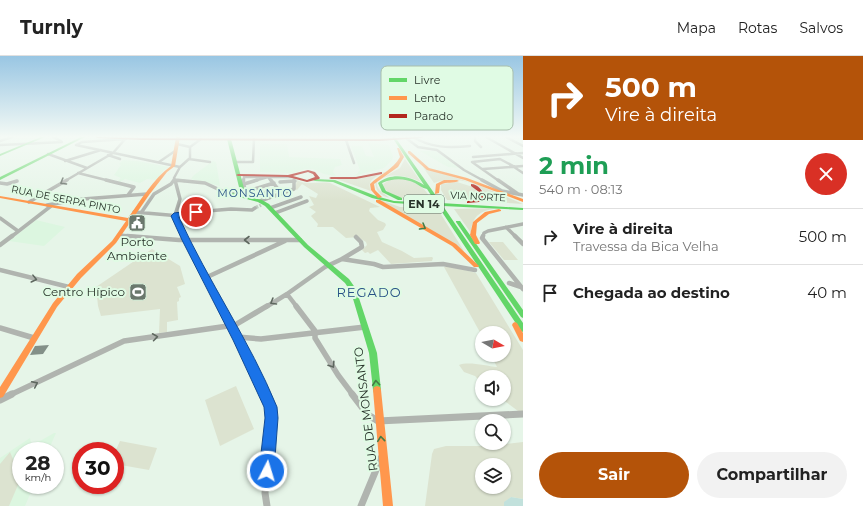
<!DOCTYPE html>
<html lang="pt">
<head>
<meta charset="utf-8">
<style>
  body { margin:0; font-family:Montserrat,sans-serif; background:#f2f2f2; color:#222; height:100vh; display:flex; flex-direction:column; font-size:15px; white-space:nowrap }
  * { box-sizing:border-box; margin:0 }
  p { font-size:13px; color:#767676 }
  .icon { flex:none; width:22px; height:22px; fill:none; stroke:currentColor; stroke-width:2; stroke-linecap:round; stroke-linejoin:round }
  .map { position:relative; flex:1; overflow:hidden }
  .details { display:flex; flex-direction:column; background:#fff; width:340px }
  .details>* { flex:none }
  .hud { background:#b45309; color:#fff; overflow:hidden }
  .needle { width:26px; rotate:100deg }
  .tools { position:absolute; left:475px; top:270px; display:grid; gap:8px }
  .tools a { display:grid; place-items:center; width:36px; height:36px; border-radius:50%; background:#fff; box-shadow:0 1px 3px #0004; font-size:20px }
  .speed { position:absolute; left:12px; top:386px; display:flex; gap:8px; font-size:20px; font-weight:700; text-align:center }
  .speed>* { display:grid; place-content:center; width:52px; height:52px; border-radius:50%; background:#fff; box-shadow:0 1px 3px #0004; line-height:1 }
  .speed small { font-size:10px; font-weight:400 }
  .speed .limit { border:6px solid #d22; background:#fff; color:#111 }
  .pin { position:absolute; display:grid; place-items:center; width:34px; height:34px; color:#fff; margin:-17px; border:2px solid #fff; border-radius:50%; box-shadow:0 1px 4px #0007 }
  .me { position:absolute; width:44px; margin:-22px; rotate:5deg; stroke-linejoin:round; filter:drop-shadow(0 0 3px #0008) }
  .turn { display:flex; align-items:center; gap:14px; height:84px; padding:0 16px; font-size:18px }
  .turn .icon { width:52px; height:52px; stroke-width:2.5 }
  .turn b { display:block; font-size:28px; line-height:34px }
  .round { display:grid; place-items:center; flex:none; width:42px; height:42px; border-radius:21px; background:#f2f2f2 }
  .headline { display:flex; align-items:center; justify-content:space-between; height:68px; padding:0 16px }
  h1 { font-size:24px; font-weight:700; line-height:30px; color:#1e9e55 }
  .cta { display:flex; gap:8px; margin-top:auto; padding:8px 16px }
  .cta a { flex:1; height:46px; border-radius:24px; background:#b45309; color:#fff; font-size:16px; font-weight:700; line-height:46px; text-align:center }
  .cta a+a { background:#f2f2f2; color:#222 }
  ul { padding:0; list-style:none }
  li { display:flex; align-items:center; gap:12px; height:56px; padding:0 16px; border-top:1px solid #e0e0e0 }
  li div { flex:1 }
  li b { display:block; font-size:15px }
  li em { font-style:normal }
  header { display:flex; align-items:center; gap:24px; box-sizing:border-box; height:56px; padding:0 20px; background:#fff; border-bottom:1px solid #e0e0e0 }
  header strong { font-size:19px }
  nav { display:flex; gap:22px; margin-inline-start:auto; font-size:14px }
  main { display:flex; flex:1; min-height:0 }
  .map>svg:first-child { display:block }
  .built { fill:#dcf6e0 }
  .green { fill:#dce3d0; fill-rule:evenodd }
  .water { fill:#c2e1dc }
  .building { fill:#839088 }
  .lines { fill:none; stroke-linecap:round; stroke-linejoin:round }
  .street-tunnel { stroke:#c0cec2; stroke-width:3.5; stroke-dasharray:3.5 1.5; stroke-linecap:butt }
  .street-far4 { stroke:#b0b4af; stroke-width:2.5 }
  .street-far3 { stroke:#b0b4af; stroke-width:3.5 }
  .street-far2 { stroke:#b0b4af; stroke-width:4.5 }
  .street-far1 { stroke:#b0b4af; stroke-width:5.5 }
  .street { stroke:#b0b4af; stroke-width:7 }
  .fast { fill:#63d668; fill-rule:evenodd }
  .slow { fill:#ff974d; fill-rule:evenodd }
  .jam { fill:#b3261e; fill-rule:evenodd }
  .oneway { stroke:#5e675f }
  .oneway2 { stroke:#437c46 }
  .route { fill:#1a73e8; stroke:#114b97 }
  .labels { text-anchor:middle; stroke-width:4; stroke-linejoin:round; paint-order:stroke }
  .far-street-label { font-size:10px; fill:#28332a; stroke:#e0fbe4 }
  .far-neighbourhood-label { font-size:11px; letter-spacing:1px; fill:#285186; stroke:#e0fbe4 }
  .shield { fill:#e0fbe4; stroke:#5f6f62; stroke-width:1 }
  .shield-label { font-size:11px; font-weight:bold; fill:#28332a }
  .poi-label { font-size:12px; fill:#28332a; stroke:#e0fbe4 }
  .street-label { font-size:12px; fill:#28332a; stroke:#e0fbe4 }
  .neighbourhood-label { font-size:13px; letter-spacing:1px; fill:#285186; stroke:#e0fbe4 }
  .key { fill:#e0fbe4; stroke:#a9bfac; stroke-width:1 }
  .key-label { font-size:11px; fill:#28332a }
</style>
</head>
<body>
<header>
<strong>Turnly</strong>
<nav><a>Mapa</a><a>Rotas</a><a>Salvos</a></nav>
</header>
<main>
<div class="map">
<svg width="523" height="450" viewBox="0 0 523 450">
  <rect width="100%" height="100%" fill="#e6f5e8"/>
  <path class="built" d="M368,87L389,89L393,101L392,104L384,112L353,120L357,118L360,114L351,90H362L366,100L374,101Z
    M260,88H287L289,101L340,103L342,109L335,111L334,113L333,116L336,120L324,118L313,113H305L293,117L260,116Z
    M420,95H436L460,112L448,111Z
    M123,104L137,105L169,111L164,114L157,124L147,123L140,127L125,123L120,126H117L121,122L114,119L121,109L119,108Z
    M213,105L216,106L220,130L191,123L194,119Z
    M36,164L65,171L44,190L9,185Z
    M54,377H56L48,395H21V429H34L25,450H0V402L30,382L31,387L40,385Z"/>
  <path class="green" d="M405,103L421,126C408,120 389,115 377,126C376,135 385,137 389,142C380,139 376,136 375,126L400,112Z
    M423,111L481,130L523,148L483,145L486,141C482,123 448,121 434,127Z
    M388,115C380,119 365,123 371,135L336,123L378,118Z
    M391,123C411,122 421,126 431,143C417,143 388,146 383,128Z
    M297,124C307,130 319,125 330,127L380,151L370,152L369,155L378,164L385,167L386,169L383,174L377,176L382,186L402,195L414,202L432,201L433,202L432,205L391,208L378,194L370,198L368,196L365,197L362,194L367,189L366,186L358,181L346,182L333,171H317L318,168L311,160L316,156L309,151L314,149L309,140L316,142L318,138L302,128L297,134L295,133Z
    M457,126L473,131L478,136L479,140L472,144H447L441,134V128Z
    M374,142L400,151L437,152L464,195Z
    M501,152C482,154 472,158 471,177L454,153Z
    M489,186H503L518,204H504Z
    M152,193L180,210L185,228L177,231L181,241L179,242V245L177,246L178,264L167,266V276L159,277L160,253L101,260L98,250L96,231Z
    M450,210L476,217L523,294V355H518L502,343H504V321H482V327L475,320L464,316L459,309C468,305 487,310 497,311L491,299H504V277H482V280L444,211Z
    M236,330L254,373L220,390L205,344Z
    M120,385L157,392L149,414L115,408V396Z
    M523,386V443L511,441L505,446L504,450H425L432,398L434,393L446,390H488ZM482,409H504V431H482Z
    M10,396L21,422L9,450H0V408Z"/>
  <path class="water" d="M511,441L523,443V450H504V446Z"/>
  <path class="building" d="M49,289L43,298L30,299L35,290Z"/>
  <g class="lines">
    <path class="street-tunnel" d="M255,152L261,149"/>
    <path class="street-far4" d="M53,81L61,85
      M413,81C431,92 449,92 470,90
      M475,81V85L481,91
      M486,81L523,102
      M506,81L523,90
      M406,82L418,91L437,94L464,114L484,125
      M346,84L354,107
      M0,85L12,81
      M0,89L62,86
      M76,89L180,111
      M76,89L82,86L126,83
      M190,91L201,83
      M48,98L87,112
      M108,99L120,103
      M473,101L523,97
      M189,103L210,106
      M65,105L101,94
      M159,106L175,95
      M234,106H253L254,83
      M514,111L523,117
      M483,113L523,110
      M78,117L110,125
      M174,124L185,125
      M65,125L113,97L126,82
      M175,125L174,122L180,111L190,102V91L177,88
      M244,125V121H292
      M254,125L268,121L271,125
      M293,125H295
      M499,125L472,106L500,103L515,111"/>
    <path class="street-far3" d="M106,124L134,131L128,139
      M175,124L180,143L175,159L183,181
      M175,124L205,127L222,135L234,138
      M243,124L246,139L253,140
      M271,124L278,133
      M482,124L502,135L523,139
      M498,124L518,138
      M280,126L295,125
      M0,127L7,128L17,125
      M244,128L257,124
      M245,136L274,127
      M250,142L278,133L279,134
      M260,145L294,133V124
      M29,146L67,124
      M47,149L83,143L147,138
      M270,152L301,141
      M134,156L180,160L195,156L231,153L252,154L255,152
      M141,157L154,138L171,128L174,124
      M275,157L307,145
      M0,162L18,175
      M506,171L516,181
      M119,179L139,181
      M11,181L51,150
      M483,181L484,177L488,175L523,168"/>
    <path class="street-far2" d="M127,180L179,184H300
      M183,180L221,251
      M483,180L482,182L523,233
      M515,180L523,188
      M0,189L12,180
      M342,203L362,191L361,186L356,181
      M0,214L69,231
      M205,222L285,185
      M509,227L521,231
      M287,238L297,251
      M266,251L287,238L325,211L342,203L374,208L383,211L443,208L475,214"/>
    <path class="street-far1" d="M220,250L237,281L264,339
      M296,250L315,275V282L338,319L353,339
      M0,272L34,282
      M237,281L261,283L365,271
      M10,339L124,285L235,269L267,250"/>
    <path class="street" d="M264,338L270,351L272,363L265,437L267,450
      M352,338L368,359L378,365L523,358
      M0,344L12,338
      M361,450L381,402"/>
    <path class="fast" d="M41,81H45L0,100V98Z
      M81,81H85L0,124V121Z
      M392,81H395L441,147L523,152V154L443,150L523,267V276L521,275L438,150L394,147L372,142L333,126L315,125L313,124L315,123L335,124L376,140L394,145L436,147L427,133C422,132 419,129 415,127C404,122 393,122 382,127L386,135L402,142V144H398L382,136L378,127C392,116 410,120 424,129Z
      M229,82L231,83L246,140L262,144L269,148L308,189L349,223L356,233L377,297L381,334L380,337L377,338L374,337L373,334L369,297L351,236L345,227L304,191L265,150L258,146L232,139V137L241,139L227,83Z
      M456,165H460L523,254V262L521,261L456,166Z"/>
    <path class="slow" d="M176,81H180L175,110L167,116L149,139L116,187L81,222L57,251L3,341L0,342V331L53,247L77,218L112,185L126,165L0,142V140L128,162C140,145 154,122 171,110Z
      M397,92H399L404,101L398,111L374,128L375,134L382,141L378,142L371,134L370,128C380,118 393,114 400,101Z
      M408,95H410L429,112L467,122L523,143V146L465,124L427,114L408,97Z
      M444,124H457L459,125C453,128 447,125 440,129L439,137L435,138L436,128Z
      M376,144H380L456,188L478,209L479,210L478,211H474L452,190L376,146Z
      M499,153L501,154V155L489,158L477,167L476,179L480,187L479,188H475L470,179L473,166L485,156Z
      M515,266L517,267L523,277V286L520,285L512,269L513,267Z
      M377,330L380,331L381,334L393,450H383L373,334L374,331Z"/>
    <path class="jam" d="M96,81L142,82L379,83L414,81H423L421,82L379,85L142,84L97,82Z
      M308,114L315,116L320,122L319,123L307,126L288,121L238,120L236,119L238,118L288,119ZM308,116L313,118L315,121L307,124L293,120Z
      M381,116H382V118L356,123H331L329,122L331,121H356Z
      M471,128C478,128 483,135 485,141V142L479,146L467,147V145L476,144L481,141L479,136L471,130Z"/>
  </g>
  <defs><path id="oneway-chevron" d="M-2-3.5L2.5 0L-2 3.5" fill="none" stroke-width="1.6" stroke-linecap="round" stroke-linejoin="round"/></defs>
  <g class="oneway">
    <use href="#oneway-chevron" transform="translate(63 126) rotate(149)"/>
    <use href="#oneway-chevron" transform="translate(247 184) rotate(180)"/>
    <use href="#oneway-chevron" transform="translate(34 223) rotate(14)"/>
    <use href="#oneway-chevron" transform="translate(273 246) rotate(149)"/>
    <use href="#oneway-chevron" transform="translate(155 281) rotate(-8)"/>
    <use href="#oneway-chevron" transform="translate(332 309) rotate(57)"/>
    <use href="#oneway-chevron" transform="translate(35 328) rotate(-26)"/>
  </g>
  <g class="oneway2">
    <use href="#oneway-chevron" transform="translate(423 171) rotate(30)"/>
    <use href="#oneway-chevron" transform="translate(376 327) rotate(-95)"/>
    <use href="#oneway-chevron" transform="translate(381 383) rotate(-96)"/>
  </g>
  <linearGradient id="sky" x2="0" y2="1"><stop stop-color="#99c6e3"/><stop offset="0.56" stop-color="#f4faf5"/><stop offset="1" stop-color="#f4faf5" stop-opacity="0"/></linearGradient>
  <rect width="523" height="144" fill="url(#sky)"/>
  <path class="route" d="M196,154L199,156L198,158L179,161C208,225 250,285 277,351L278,362L274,415L272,420L267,423L262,420L259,415L265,362L264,351L233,284L182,184L171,160L174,157Z"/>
  <defs>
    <symbol id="civic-square" viewBox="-11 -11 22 22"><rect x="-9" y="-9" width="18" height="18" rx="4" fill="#6a776c" stroke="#e0fbe4"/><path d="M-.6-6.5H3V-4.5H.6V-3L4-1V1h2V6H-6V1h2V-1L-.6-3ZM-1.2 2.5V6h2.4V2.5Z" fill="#fff"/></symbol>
    <symbol id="stadium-square" viewBox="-11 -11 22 22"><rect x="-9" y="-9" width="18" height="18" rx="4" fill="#6a776c" stroke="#e0fbe4"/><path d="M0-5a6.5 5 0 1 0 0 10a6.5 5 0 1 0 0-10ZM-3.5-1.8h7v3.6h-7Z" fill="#fff"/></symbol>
  </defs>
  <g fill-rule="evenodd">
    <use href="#civic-square" x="127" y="157" width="20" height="20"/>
    <use href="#stadium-square" x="128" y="226" width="20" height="20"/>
  </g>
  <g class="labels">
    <g class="far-street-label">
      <text transform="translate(478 140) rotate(3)" y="4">VIA NORTE</text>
      <text transform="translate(66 143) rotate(11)" y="4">RUA DE SERPA PINTO</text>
    </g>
    <g class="far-neighbourhood-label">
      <text x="255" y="141">MONSANTO</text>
    </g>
    <rect class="shield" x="404" y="139" width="40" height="18" rx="3"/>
    <g class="shield-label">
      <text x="424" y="152">EN 14</text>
    </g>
    <g class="poi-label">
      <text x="137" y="190">Porto<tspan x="137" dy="14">Ambiente</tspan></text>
      <text x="125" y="240" text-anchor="end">Centro Hípico</text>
    </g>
    <g class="street-label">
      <text transform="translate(366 353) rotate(-97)" y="4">RUA DE MONSANTO</text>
    </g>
    <g class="neighbourhood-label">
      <text x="369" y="241">REGADO</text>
    </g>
  </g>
  <rect x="381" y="10" width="132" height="64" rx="6" class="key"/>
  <rect x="389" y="22" width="18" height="4" fill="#63d668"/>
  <rect x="389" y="40" width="18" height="4" fill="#ff974d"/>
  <rect x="389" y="58" width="18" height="4" fill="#b3261e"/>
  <g class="key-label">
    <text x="414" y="28">Livre</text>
    <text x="414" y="46">Lento</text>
    <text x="414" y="64">Parado</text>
  </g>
</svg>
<div class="tools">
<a><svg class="needle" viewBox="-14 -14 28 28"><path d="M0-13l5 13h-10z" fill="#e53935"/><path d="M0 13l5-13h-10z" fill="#767676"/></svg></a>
<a><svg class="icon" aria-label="sound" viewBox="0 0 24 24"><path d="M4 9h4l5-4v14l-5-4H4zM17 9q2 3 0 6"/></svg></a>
<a><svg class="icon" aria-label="search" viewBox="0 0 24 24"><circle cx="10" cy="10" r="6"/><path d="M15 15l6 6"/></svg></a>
<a><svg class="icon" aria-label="layers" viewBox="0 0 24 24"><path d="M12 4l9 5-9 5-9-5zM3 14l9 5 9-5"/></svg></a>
</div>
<div class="speed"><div>28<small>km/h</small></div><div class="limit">30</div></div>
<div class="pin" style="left:196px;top:156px;background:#d93025"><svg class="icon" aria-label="arrive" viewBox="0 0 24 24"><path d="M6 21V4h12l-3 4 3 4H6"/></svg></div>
<svg class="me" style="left:267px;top:415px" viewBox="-20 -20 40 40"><circle r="17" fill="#1a73e8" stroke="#fff" stroke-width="3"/><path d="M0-11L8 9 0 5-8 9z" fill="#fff"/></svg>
</div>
<section class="details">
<div class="hud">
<div class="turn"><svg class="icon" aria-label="right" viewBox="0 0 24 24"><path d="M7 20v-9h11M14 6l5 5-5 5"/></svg><div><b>500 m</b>Vire à direita</div></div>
</div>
<div class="headline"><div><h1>2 min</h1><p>540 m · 08:13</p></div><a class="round" style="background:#d93025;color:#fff"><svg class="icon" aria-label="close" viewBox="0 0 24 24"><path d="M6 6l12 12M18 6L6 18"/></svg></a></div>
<ul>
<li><svg class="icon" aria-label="right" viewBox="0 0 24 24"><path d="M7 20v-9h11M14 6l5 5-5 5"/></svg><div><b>Vire à direita</b><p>Travessa da Bica Velha</p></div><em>500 m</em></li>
<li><svg class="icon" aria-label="arrive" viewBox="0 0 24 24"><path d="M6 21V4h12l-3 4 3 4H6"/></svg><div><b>Chegada ao destino</b></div><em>40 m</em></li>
</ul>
<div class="cta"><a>Sair</a><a>Compartilhar</a></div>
</section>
</main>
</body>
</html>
